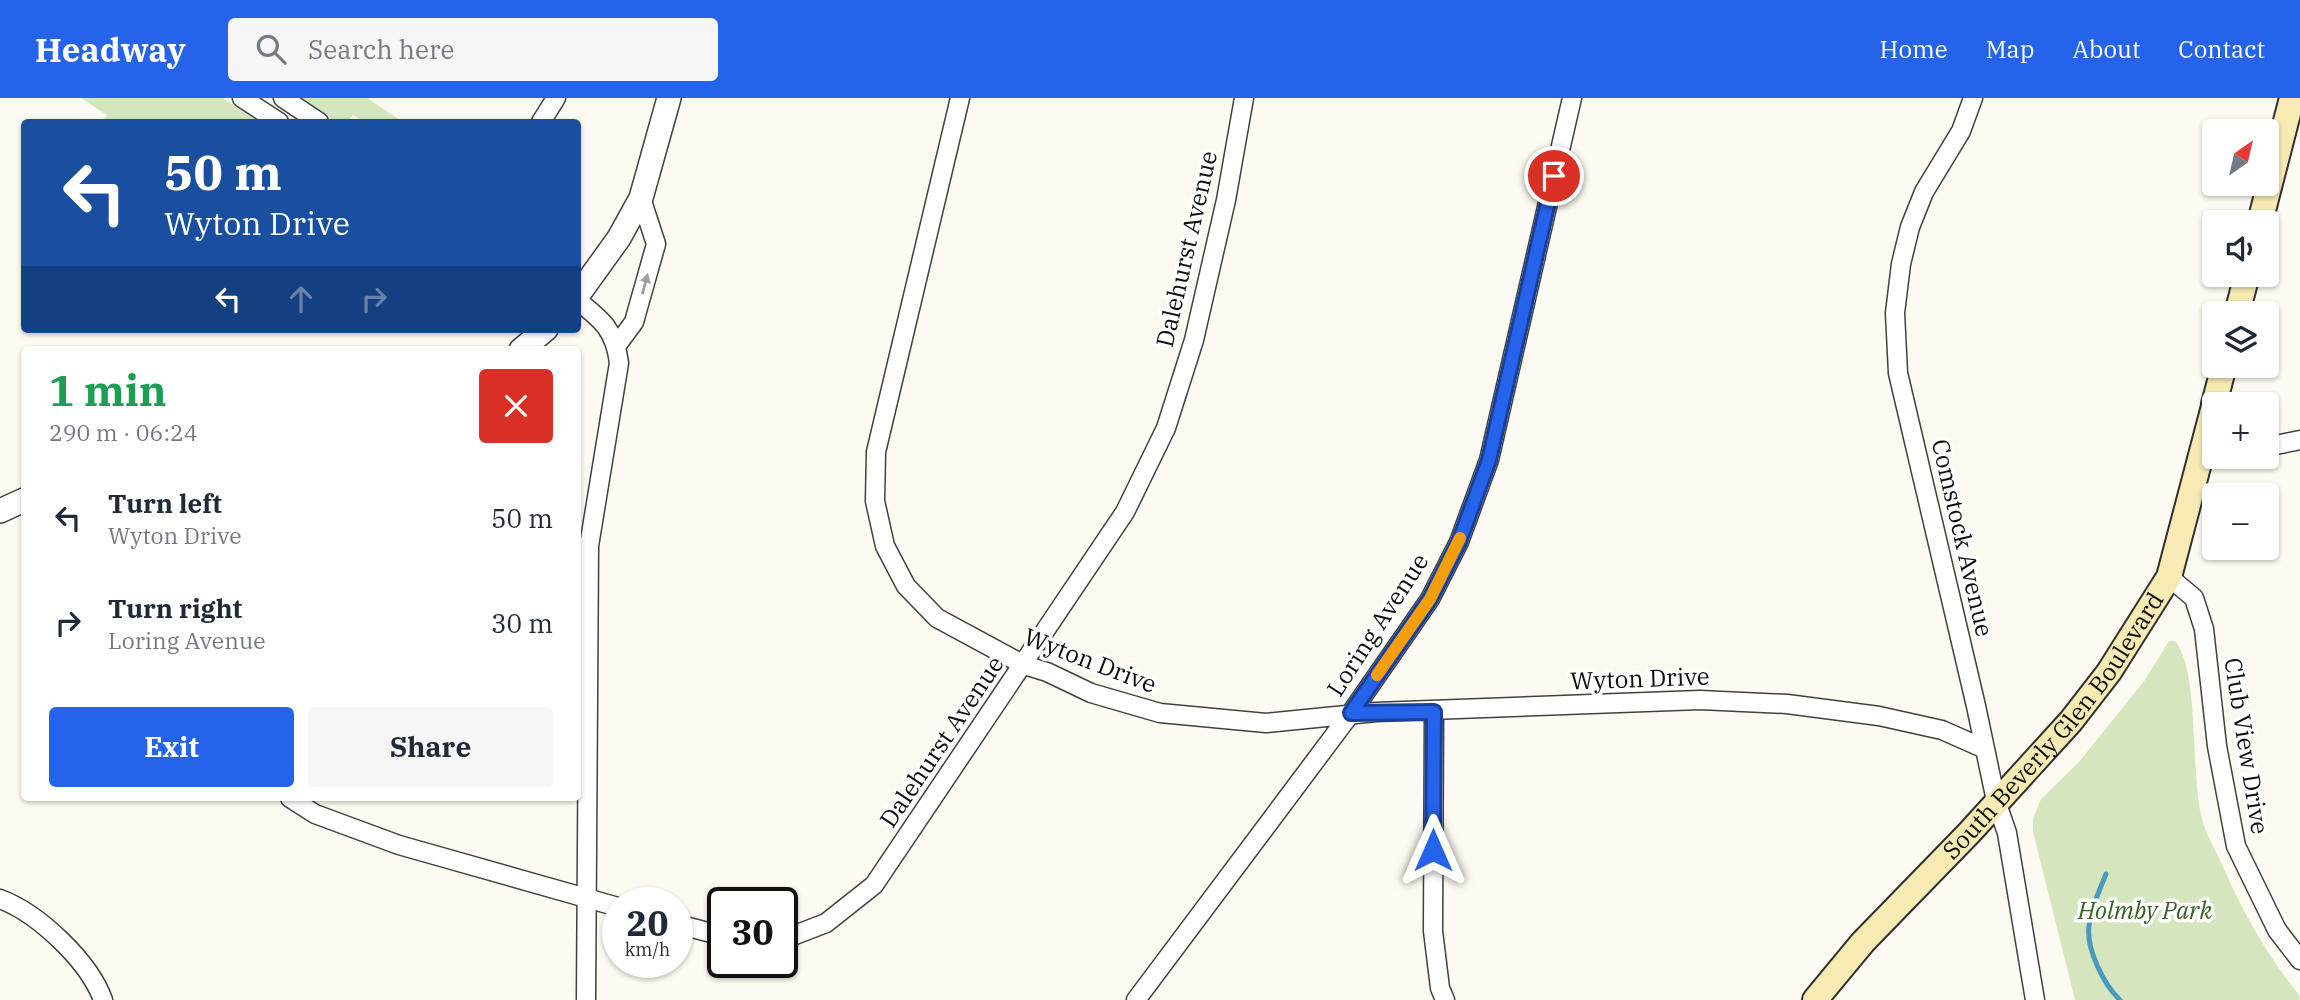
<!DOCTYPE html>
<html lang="en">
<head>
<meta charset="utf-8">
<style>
  body { margin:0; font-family:"IBM Plex Serif",serif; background:#f6f6f7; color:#1f2937; height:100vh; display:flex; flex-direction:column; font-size:26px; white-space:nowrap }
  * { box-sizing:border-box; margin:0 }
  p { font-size:23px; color:#747a83 }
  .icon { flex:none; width:38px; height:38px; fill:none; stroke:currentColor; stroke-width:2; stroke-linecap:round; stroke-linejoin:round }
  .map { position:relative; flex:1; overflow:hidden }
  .side { position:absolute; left:21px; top:248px; width:560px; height:455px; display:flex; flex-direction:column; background:#fff; border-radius:7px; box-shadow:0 2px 5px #0004 }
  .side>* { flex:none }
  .banner { position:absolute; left:21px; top:21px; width:560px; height:214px; border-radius:7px; box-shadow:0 2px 5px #0004; background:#1a4fa0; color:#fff; overflow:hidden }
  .needle { width:46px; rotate:34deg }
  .controls { position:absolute; left:2202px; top:21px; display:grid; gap:14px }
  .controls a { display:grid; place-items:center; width:77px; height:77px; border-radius:7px; background:#fff; box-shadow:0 2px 5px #0004; font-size:35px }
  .speed { position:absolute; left:602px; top:789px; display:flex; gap:14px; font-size:35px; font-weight:700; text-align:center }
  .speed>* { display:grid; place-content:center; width:91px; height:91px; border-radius:50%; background:#fff; box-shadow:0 2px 5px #0004; line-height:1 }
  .speed small { font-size:18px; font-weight:400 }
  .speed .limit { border:4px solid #111; border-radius:10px; background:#fff; color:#111 }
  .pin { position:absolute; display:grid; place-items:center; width:60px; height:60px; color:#fff; margin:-30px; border:4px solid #fff; border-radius:50%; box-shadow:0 2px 7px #0007 }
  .me { position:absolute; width:77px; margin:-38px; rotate:0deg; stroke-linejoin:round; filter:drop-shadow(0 0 5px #0008) }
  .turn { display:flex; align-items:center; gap:24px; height:147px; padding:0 28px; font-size:32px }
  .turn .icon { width:91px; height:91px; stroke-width:2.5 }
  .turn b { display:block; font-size:49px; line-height:60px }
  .lanes { display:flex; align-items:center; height:66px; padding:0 28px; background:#0003; justify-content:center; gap:35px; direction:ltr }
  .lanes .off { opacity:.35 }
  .round { display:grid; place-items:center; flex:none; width:74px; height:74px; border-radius:7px; background:#f6f6f7 }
  .overview { display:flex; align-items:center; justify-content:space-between; height:119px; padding:0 28px }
  h1 { font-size:42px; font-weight:700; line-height:52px; color:#1e9e55 }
  .cta { display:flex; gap:14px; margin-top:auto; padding:14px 28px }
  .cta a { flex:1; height:80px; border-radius:7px; background:#2563eb; color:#fff; font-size:28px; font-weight:700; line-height:80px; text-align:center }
  .cta a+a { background:#f6f6f7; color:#1f2937 }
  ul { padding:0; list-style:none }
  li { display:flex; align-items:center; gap:21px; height:105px; padding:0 28px }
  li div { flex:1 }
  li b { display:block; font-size:26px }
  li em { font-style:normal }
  header { display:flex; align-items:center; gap:42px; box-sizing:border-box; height:98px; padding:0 35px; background:#2563eb; color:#fff }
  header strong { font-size:33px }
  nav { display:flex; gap:38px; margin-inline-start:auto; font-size:24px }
  .search { width:490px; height:63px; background:#f6f6f7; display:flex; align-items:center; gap:18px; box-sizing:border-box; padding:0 24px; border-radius:7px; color:#747a83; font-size:26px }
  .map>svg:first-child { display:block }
  .green { fill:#d5e5be }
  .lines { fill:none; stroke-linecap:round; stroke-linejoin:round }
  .stream { stroke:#4a99bf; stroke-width:5 }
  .minor-casing { stroke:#414141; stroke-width:21 }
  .tertiary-casing { stroke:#414141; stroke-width:26 }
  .secondary-casing { stroke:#303030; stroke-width:28 }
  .minor { stroke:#fff; stroke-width:18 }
  .tertiary { stroke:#fff; stroke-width:23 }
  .secondary { stroke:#f7eab3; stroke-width:24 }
  .oneway { fill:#9f9f9f }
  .route-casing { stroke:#184099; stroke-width:18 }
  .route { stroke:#2563eb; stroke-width:12 }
  .slow { stroke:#f59e0b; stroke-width:12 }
  .labels { text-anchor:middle; stroke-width:7; stroke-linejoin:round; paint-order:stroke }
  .street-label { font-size:24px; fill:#0e0e0e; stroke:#fff }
  .park-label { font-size:24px; font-style:italic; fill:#366025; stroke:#fff }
</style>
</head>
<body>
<header>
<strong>Headway</strong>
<div class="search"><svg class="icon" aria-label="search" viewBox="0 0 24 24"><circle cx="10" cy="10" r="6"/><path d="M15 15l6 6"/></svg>Search here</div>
<nav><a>Home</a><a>Map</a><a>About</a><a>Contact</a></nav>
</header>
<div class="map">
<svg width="2300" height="902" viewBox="0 0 2300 902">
  <rect width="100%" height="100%" fill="#fdfaf1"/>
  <path class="green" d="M81,0H223L259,24H102L107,17Z
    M300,0H367L403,24H364L353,17L347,24H336Z
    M2169,543H2175C2200,572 2190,678 2202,721C2205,734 2213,747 2219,760C2241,811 2265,855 2300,898V902H2075L2033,734V721L2041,701L2079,664L2145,582Z"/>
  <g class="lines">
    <path class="stream" d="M2106,776C2099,793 2091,811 2089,828C2086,851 2104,887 2120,902"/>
    <defs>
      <path id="minor" d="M242,0L279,24
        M283,0L319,24
        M960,0L876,354L875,403L885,448L906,488L937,520L1024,567L1047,574L1091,595L1160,615L1266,625L1376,614L1700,602L1787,606L1879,618L1942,632L1985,651
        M1973,0L1961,33L1924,94L1910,129L1901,166L1895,215L1898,275L1976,608L1996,703L2007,735L2035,902
        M541,24L556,0
        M578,203C602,222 615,232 619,265L589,448L586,902
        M617,247L634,224L656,146L641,100
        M2266,349L2300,342
        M2169,479L2194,500L2204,531L2217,648L2236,748L2277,832L2300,862
        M1434,614L1433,833L1440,890L1445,902
        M290,700L315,716L399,747L618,809
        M0,801C38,815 89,863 103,902
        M677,826L723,838
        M782,842L826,825L874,787L1125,414L1166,330L1194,242L1226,102L1244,0
        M1136,902L1351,615L1430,501L1459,444L1489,362L1572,0"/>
      <path id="tertiary" d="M578,197L619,140L641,100L669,0
        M521,252L546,231
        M0,413L24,402"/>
      <g id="secondary">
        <path d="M2260,124L2292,0"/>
        <path d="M2237,215L2247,177"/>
        <path d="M2214,306L2224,268"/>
        <path id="s1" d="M1815,902L1863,844L1969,735L2071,623L2109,574L2169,479L2214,308"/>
      </g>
    </defs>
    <use href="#minor" class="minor-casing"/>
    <use href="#tertiary" class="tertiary-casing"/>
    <use href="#secondary" class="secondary-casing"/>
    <use href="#minor" class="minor"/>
    <use href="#tertiary" class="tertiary"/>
    <use href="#secondary" class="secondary"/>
  </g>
  <defs><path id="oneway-solid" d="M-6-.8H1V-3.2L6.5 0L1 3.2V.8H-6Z" transform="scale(1.75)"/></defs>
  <use class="oneway" href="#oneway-solid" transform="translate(645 186) rotate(-75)"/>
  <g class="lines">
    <defs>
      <path id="route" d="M1433,752L1434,614L1351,615L1430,501L1459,444L1489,362L1554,78"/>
    </defs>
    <use href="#route" class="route-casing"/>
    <use href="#route" class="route"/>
    <path class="slow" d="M1377,577L1430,501L1460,440"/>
  </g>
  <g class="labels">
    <g class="street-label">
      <text transform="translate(1187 151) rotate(-77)" y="8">Dalehurst Avenue</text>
      <text transform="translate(1962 440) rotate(77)" y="8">Comstock Avenue</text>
      <text transform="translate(1378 527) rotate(-57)" y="8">Loring Avenue</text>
      <text transform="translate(1090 563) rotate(21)" y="8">Wyton Drive</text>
      <text transform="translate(1640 581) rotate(-2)" y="8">Wyton Drive</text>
      <text dy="8" stroke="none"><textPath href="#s1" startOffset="364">South Beverly Glen Boulevard</textPath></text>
      <text transform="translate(942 644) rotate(-56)" y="8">Dalehurst Avenue</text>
      <text transform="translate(2246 648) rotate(81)" y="8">Club View Drive</text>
    </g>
    <g class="park-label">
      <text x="2145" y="821">Holmby Park</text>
    </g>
  </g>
</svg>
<div class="controls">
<a><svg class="needle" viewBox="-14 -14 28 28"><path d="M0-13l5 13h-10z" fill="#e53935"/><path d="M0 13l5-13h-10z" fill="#747a83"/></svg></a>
<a><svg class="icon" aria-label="sound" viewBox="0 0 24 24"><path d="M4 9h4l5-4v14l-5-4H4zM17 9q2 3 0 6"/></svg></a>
<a><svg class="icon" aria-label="layers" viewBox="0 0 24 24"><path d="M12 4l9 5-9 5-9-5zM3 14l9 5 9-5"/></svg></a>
<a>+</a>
<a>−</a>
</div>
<div class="speed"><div>20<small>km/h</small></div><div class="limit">30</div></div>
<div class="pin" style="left:1554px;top:78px;background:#d93025"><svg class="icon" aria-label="arrive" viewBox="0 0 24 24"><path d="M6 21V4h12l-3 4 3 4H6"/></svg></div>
<svg class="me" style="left:1433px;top:752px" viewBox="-20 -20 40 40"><path d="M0-17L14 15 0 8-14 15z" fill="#2563eb" stroke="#fff" stroke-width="4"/></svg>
<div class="banner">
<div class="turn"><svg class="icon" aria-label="left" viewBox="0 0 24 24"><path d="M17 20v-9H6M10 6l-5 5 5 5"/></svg><div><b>50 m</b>Wyton Drive</div></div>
<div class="lanes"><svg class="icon" aria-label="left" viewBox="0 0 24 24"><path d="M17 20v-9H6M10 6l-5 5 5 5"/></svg><svg class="icon off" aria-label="ahead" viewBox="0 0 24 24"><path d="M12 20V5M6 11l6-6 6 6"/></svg><svg class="icon off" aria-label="right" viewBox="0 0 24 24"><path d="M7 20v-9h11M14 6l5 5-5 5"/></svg></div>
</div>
<section class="side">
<div class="overview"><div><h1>1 min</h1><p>290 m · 06:24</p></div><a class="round" style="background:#d93025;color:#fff"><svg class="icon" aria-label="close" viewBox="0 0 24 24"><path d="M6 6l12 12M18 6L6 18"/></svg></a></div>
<ul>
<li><svg class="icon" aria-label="left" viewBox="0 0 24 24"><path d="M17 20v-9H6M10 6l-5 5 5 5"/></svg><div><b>Turn left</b><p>Wyton Drive</p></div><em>50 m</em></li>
<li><svg class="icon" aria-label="right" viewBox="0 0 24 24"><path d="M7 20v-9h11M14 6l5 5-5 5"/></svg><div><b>Turn right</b><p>Loring Avenue</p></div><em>30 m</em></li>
</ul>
<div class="cta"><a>Exit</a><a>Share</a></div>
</section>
</div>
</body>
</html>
